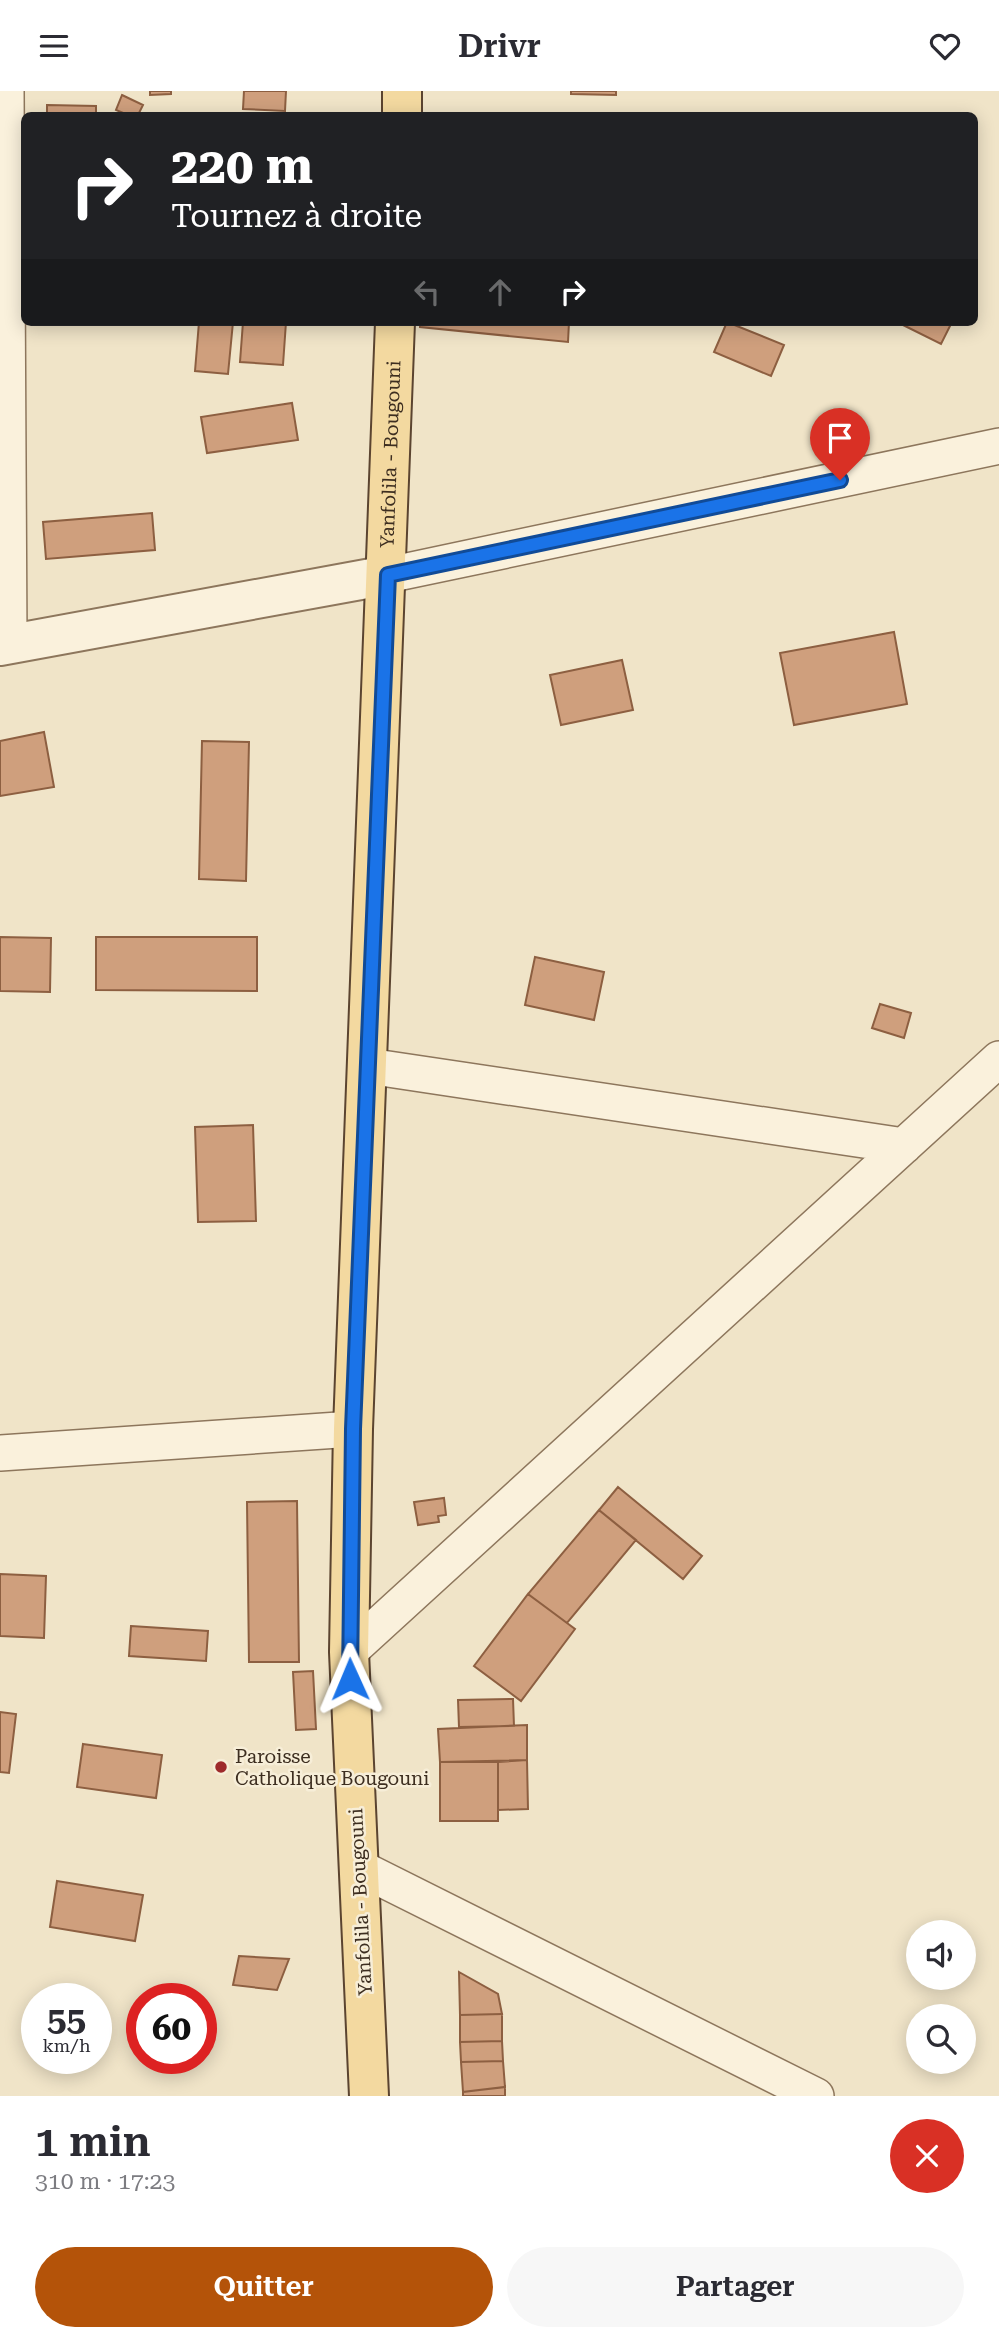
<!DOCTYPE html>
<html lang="fr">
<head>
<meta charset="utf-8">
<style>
  body { margin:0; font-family:"Roboto Serif",serif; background:#f7f7f7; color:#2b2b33; height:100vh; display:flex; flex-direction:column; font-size:26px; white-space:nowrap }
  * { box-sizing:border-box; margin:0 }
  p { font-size:23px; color:#7c7c81 }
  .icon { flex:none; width:38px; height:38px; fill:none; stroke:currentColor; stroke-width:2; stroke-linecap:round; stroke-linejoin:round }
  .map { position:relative; height:2005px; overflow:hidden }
  .panel { display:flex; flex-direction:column; background:#fff; flex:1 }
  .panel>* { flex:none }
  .top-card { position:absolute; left:21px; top:21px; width:957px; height:214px; border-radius:10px; box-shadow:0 4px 18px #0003; background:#202124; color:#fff; overflow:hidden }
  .controls { position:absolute; left:906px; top:1829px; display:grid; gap:14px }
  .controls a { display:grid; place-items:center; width:70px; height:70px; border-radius:50%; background:#fff; box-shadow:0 4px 18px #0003; font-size:35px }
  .speed { position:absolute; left:21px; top:1892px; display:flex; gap:14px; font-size:35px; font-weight:700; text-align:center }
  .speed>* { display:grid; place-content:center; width:91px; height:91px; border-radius:50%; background:#fff; box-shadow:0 4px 18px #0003; line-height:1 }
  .speed small { font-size:18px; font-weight:400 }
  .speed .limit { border:10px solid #d22; background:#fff; color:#111 }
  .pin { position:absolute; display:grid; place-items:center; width:60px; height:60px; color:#fff; margin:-72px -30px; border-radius:50% 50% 50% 0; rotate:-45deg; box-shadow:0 0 7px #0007 }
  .pin .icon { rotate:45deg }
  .me { position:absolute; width:77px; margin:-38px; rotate:359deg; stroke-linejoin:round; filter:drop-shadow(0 0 5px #0008) }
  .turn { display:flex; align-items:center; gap:24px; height:147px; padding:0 35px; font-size:32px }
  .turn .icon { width:91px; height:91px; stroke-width:2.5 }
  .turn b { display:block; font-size:49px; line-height:60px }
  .lanes { display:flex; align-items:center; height:66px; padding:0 35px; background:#0003; justify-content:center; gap:35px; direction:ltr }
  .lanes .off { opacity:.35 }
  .round { display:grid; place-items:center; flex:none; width:74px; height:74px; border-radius:37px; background:#f7f7f7 }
  .overview { display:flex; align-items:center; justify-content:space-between; height:119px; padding:0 35px }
  h1 { font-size:42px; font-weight:600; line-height:52px }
  .cta { display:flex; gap:14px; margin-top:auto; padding:14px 35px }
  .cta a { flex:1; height:80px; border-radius:42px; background:#b45309; color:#fff; font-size:28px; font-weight:600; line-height:80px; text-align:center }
  .cta a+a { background:#f7f7f7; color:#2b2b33 }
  header { display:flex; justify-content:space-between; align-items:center; height:91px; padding:0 35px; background:#fff; font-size:32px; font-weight:600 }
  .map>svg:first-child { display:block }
  .building { fill:#cf9f7d; stroke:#8d5f41; stroke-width:2 }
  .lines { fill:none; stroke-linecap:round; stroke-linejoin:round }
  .minor-casing { stroke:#8d765c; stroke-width:38 }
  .tertiary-casing { stroke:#8d765c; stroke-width:42 }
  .primary-casing { stroke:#5b4430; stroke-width:42 }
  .minor { stroke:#faf1dc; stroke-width:35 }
  .tertiary { stroke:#faf1dc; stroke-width:38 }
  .primary { stroke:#f3d9a0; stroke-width:38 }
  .route-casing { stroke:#114b97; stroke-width:18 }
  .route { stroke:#1a73e8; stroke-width:12 }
  .poi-dot { fill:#9e2a2b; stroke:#f7eed8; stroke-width:2.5 }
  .labels { text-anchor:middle; stroke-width:5; stroke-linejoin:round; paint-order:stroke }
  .street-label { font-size:19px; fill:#3d2e20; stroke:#f7eed8 }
  .poi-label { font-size:19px; fill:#3d2e20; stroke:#f7eed8; text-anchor:start }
</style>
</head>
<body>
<header><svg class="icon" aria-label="menu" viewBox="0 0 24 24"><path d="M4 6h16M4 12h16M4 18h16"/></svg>Drivr<svg class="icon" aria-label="heart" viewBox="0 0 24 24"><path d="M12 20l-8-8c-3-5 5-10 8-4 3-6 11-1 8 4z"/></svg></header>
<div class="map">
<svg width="999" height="2005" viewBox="0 0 999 2005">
  <rect width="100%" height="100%" fill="#f0e4c8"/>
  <path class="building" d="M150,0H171V3L150,4Z
    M244,0H286L285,20L243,18Z
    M571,0H616V4L571,3Z
    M122,4L143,14L138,24H128L116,19Z
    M47,14L96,15V24H47Z
    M199,231H233L228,283L195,280Z
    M243,231H286L283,274L240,271Z
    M420,231H569L568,251L420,236Z
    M727,231L784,254L771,285L714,261Z
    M897,231H952L941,253Z
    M292,312L298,349L207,362L201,326Z
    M152,422L155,459L46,468L43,431Z
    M894,541L907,613L794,634L780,562Z
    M622,569L633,619L561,634L550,584Z
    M44,641L54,696L0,705V650Z
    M202,650L249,651L246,790L199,788Z
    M0,846L51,847L50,901L0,900Z
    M96,846H257V900L96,899Z
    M535,866L604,881L594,929L525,914Z
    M880,913L911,922L904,947L872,937Z
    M253,1034L256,1130L198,1131L195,1036Z
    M618,1396L702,1465L683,1488L599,1419Z
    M444,1407L446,1424L438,1425L439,1431L418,1434L414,1411Z
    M297,1410L299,1571H249L247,1411Z
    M599,1419L636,1449L567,1532L528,1503Z
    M0,1483L46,1485L44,1547L0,1545Z
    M528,1503L575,1538L521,1610L474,1575Z
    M131,1535L208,1540L206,1570L129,1565Z
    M313,1580L316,1638L296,1639L293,1581Z
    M513,1608L514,1635L459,1636L458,1609Z
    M0,1621L16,1623L9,1682L0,1681Z
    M527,1634V1669L440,1671L438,1638Z
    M83,1653L162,1664L156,1707L77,1696Z
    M527,1669L528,1718L498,1719V1671Z
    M440,1671H498V1730H440Z
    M57,1790L143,1804L135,1850L50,1836Z
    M239,1865L289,1868L277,1899L233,1894Z
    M459,1881L498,1903L502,1923L460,1924Z
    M502,1923V1950L460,1951V1924Z
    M502,1950L503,1970L461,1971L460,1951Z
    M503,1970L505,1996L463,2001L461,1971Z
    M505,1996V2005H463V2001Z"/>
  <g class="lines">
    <defs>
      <path id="minor" d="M6,0L9,553
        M388,484L999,355
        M368,975L904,1055
        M0,1362L353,1338
        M349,1561L999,968
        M358,1776L816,2005"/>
      <path id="tertiary" d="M0,555L388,484"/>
      <g id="primary">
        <path d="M402,24V0"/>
        <path id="s1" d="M369,2005L349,1561L353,1338L395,231"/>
      </g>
    </defs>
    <use href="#minor" class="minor-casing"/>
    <use href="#tertiary" class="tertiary-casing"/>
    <use href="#primary" class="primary-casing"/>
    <use href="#minor" class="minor"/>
    <use href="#tertiary" class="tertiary"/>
    <use href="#primary" class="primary"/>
  </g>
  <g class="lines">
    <defs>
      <path id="route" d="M350,1588L353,1338L388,484L840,389"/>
    </defs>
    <use href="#route" class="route-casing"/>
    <use href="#route" class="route"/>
  </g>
  <circle class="poi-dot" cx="221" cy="1676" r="7"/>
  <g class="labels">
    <g class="street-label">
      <text dy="7" stroke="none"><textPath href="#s1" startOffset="1643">Yanfolila - Bougouni</textPath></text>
      <text transform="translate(360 1811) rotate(-93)" y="7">Yanfolila - Bougouni</text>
    </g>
    <g class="poi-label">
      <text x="235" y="1672">Paroisse<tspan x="235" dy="22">Catholique Bougouni</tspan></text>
    </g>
  </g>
</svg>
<div class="controls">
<a><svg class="icon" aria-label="sound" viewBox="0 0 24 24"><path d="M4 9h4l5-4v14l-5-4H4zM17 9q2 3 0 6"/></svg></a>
<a><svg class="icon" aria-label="search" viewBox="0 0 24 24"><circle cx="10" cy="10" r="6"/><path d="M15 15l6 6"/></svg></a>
</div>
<div class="speed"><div>55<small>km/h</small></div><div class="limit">60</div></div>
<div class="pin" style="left:840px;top:389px;background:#d93025"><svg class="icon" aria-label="arrive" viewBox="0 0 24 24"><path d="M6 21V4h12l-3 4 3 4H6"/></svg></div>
<svg class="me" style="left:350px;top:1588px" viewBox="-20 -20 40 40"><path d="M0-17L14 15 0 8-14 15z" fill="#1a73e8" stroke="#fff" stroke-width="4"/></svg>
<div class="top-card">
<div class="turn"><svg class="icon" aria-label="right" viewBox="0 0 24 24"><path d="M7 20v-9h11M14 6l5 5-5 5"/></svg><div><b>220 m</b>Tournez à droite</div></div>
<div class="lanes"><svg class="icon off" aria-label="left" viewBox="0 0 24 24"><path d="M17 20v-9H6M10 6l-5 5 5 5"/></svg><svg class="icon off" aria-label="ahead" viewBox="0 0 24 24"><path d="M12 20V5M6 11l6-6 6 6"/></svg><svg class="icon" aria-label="right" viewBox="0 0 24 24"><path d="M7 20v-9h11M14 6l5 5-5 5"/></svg></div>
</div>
</div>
<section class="panel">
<div class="overview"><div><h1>1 min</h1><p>310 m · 17:23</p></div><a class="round" style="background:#d93025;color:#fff"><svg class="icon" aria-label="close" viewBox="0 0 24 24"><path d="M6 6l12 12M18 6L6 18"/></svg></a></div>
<div class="cta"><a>Quitter</a><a>Partager</a></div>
</section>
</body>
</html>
